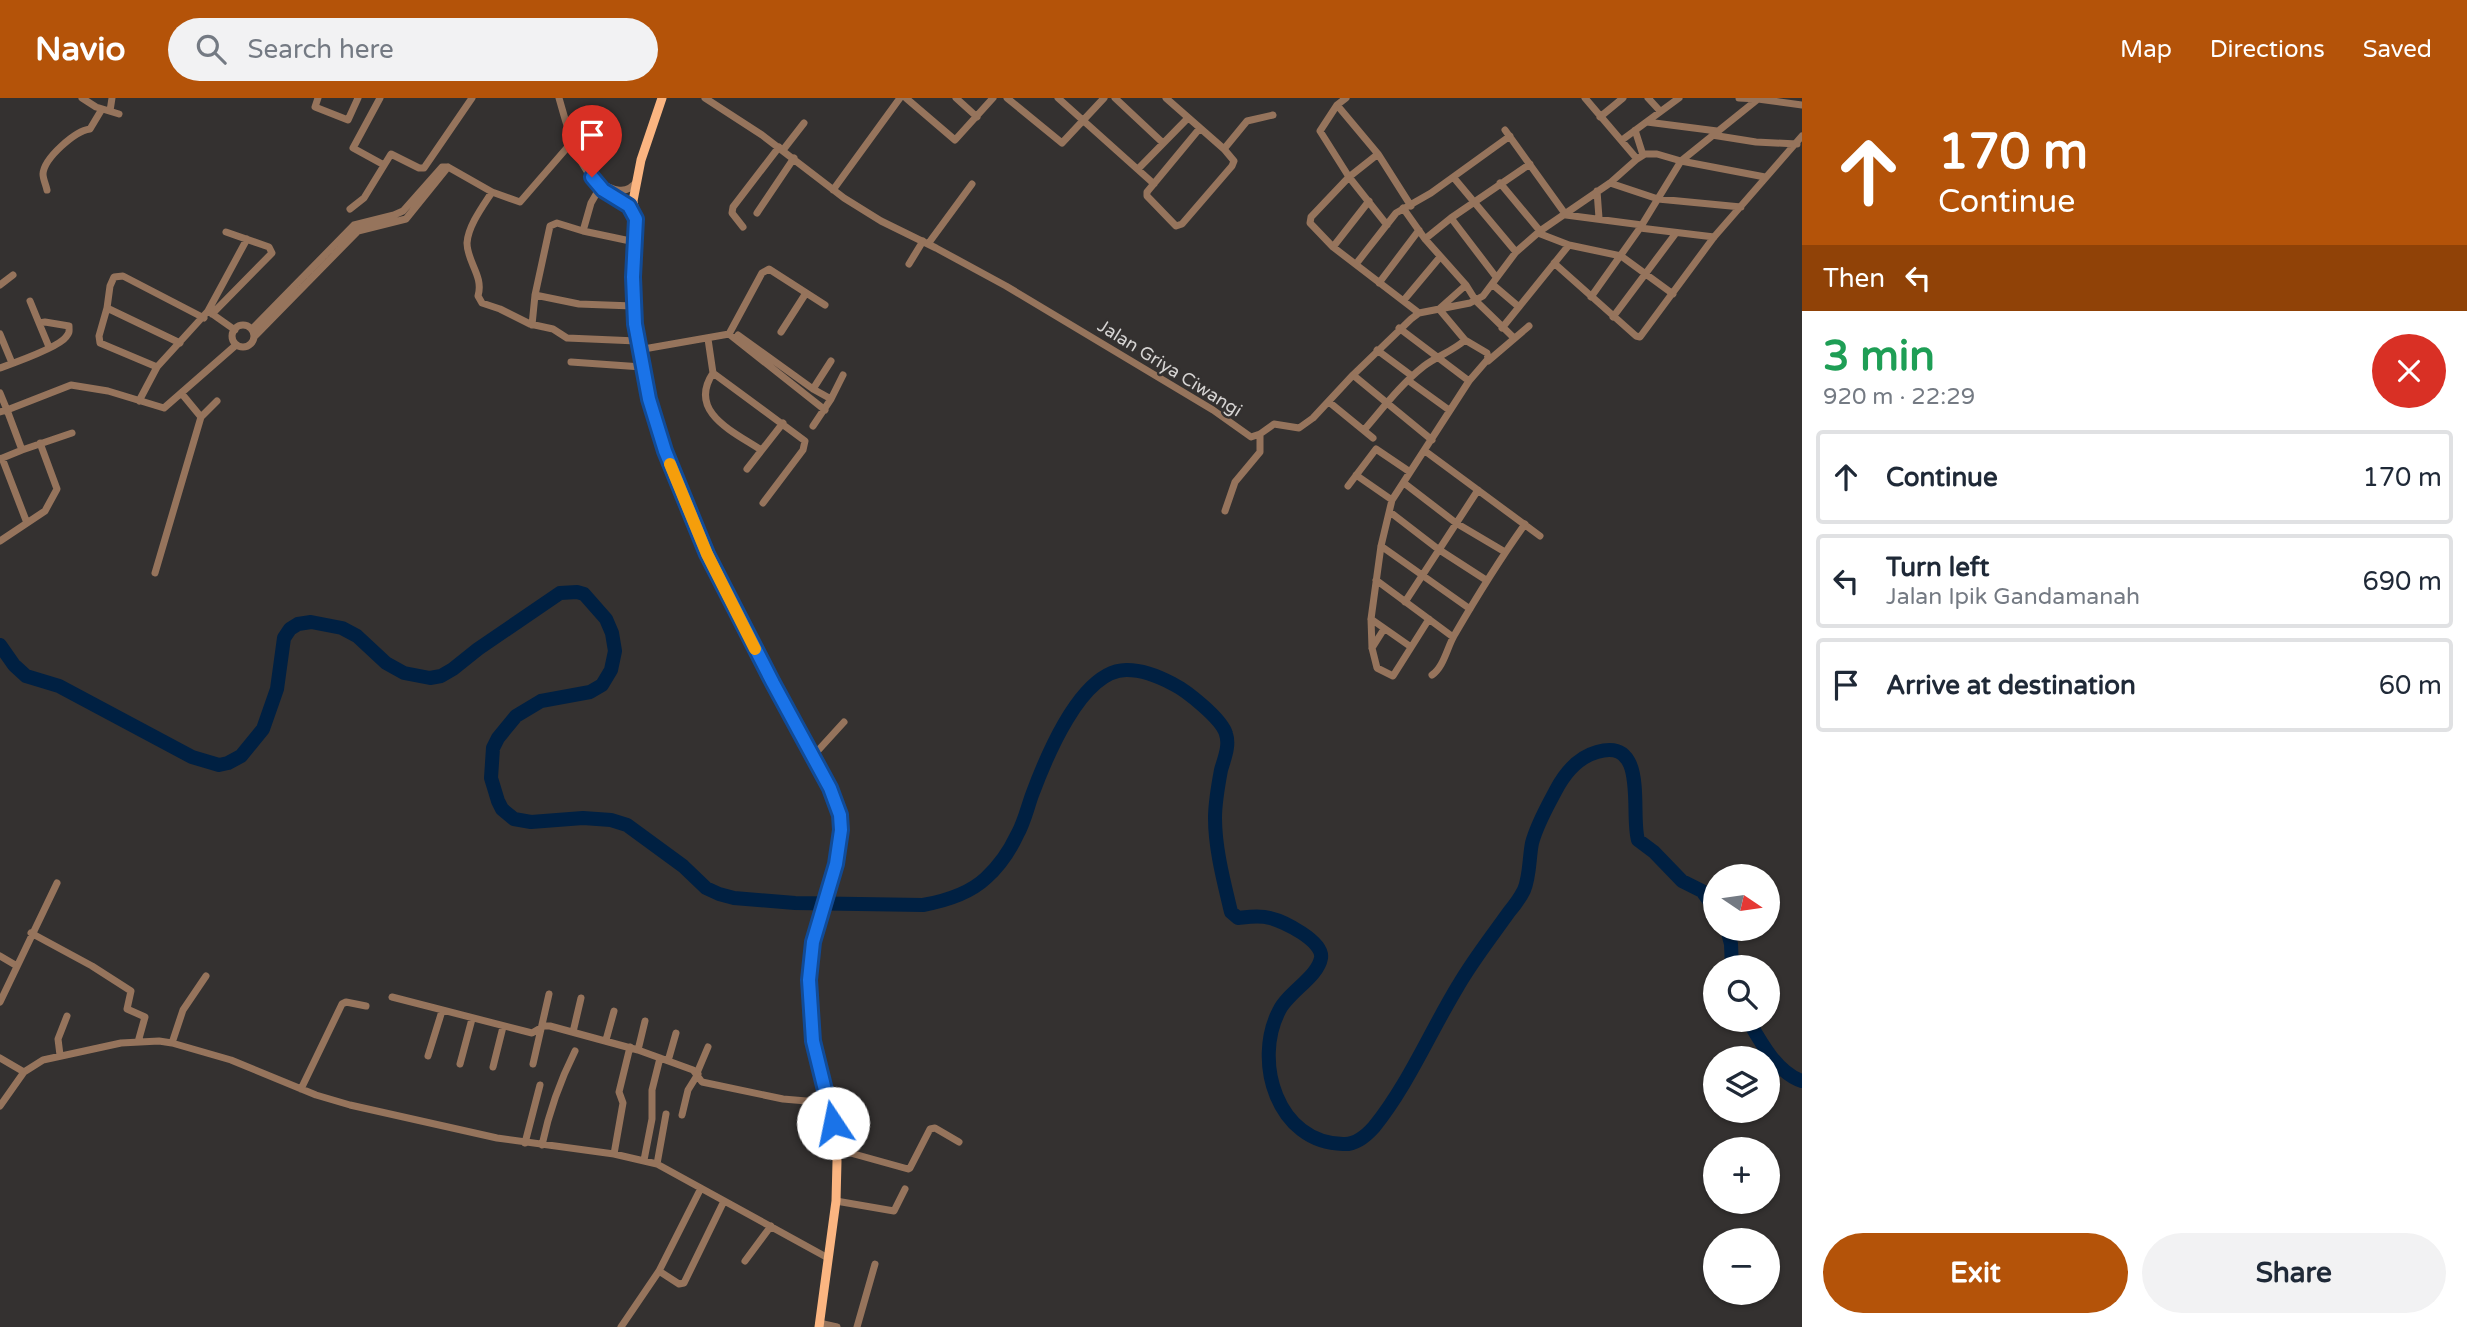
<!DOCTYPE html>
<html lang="en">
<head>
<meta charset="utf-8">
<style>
  body { margin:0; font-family:"Varela Round",sans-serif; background:#f2f2f3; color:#1f2937; height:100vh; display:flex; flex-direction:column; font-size:26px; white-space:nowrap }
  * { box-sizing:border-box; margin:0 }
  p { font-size:23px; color:#747a83 }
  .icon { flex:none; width:38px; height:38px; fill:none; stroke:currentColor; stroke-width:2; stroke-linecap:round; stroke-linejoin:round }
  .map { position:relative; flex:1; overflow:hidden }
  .sheet { display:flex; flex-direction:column; background:#fff; width:665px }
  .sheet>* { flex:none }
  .hud { background:#b45309; color:#fff; overflow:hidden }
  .needle { width:46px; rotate:103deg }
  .controls { position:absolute; left:1703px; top:766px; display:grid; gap:14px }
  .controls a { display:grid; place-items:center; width:77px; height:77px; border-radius:50%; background:#fff; box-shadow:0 2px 5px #0004; font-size:35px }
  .pin { position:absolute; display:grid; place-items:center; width:60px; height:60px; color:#fff; margin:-72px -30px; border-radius:50% 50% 50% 0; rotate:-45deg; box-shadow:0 0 7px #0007 }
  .pin .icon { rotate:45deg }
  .me { position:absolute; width:77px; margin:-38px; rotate:349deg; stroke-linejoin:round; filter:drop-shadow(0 0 5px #0008) }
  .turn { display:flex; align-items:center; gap:24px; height:147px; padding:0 21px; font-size:32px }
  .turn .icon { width:91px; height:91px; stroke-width:2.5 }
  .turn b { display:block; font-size:49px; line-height:60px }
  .then { display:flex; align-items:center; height:66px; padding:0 21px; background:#0003; gap:14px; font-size:26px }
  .round { display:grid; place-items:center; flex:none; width:74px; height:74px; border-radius:37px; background:#f2f2f3 }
  .headline { display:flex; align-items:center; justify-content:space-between; height:119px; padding:0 21px }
  h1 { font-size:42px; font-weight:700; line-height:52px; color:#1e9e55 }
  .cta { display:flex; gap:14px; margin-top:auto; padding:14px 21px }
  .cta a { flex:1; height:80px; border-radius:42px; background:#b45309; color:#fff; font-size:28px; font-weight:700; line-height:80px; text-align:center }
  .cta a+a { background:#f2f2f3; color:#1f2937 }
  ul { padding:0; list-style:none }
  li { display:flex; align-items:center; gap:21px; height:94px; margin:0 14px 10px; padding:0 7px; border:4px solid #e0e1e3; border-radius:7px }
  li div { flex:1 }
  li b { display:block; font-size:26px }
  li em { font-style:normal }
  header { display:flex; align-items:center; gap:42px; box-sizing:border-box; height:98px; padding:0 35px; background:#b45309; color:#fff }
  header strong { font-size:33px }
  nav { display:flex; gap:38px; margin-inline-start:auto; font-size:24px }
  .search { width:490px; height:63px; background:#f2f2f3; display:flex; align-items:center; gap:18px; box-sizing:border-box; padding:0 24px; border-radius:38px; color:#747a83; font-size:26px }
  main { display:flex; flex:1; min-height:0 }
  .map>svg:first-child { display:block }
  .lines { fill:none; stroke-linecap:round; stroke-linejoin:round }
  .river { stroke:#002042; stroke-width:14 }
  .minor { stroke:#96745c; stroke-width:7 }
  .major { stroke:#fbb581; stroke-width:9 }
  .route-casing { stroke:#114b97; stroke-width:18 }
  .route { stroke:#1a73e8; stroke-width:12 }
  .slow { stroke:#f59e0b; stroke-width:12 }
  .labels { text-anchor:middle; stroke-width:5; stroke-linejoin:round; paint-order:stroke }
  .street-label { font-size:18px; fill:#d6d4d3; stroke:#343130 }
</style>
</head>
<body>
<header>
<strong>Navio</strong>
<div class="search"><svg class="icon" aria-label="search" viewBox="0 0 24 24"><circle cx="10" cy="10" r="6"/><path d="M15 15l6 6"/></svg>Search here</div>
<nav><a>Map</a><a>Directions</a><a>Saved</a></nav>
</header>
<main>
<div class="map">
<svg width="1802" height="1229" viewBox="0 0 1802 1229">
  <rect width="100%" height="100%" fill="#343130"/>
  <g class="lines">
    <path class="river" d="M0,547L14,567L26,578L59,588L192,659L219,667L228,665L241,658L263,631L277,591L284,540L290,531L298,526L311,524L342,530L357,538L386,565L404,575L430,580L441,578L453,571L478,551L560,495L577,494L584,496L606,521L612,535L615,553L611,572L602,587L590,594L541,603L516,618L498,640L493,650L491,680L498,703L502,711L514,721L531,724L583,720L611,722L627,727L683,768L706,790L719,796L734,800L795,805L923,807C945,803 969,796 986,780C998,769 1010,752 1017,737C1024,725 1027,711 1032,697C1045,662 1081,571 1127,572C1142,572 1160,579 1173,586C1187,593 1222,621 1226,636C1230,648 1224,661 1221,672C1218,688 1215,704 1215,720C1215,751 1224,784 1231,814L1238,820C1248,819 1259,817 1270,820C1283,823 1324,843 1321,860C1318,879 1287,895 1279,913C1253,963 1277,1045 1343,1046C1355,1047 1366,1038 1374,1029C1408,987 1430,934 1458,888C1473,862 1492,838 1509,814C1515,807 1520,800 1524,792C1530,778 1529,760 1532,745C1537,726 1547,709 1556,692C1565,675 1579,659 1597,654C1649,639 1630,715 1638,742L1654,754L1682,783L1702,793L1715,811
      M1727,831L1731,846L1732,870
      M1748,922C1760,943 1777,975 1802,983"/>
    <path class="minor" d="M82,0L96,9L119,16
      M318,0L315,9L348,22L358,0
      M380,0L353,50L384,67
      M559,0C568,31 577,70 603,92C613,101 626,103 633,114
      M705,0L762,37L844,100L881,123L936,150L1006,188L1213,312L1251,339L1260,336L1274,326L1299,330L1313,320L1353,277L1411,221L1419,215L1470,205L1483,198L1516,154L1540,133L1610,85L1637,61L1645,56H1657L1681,63L1758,1L1802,7
      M906,0L955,42L993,0
      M956,0L977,19
      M1007,0L1062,45L1104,0
      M1058,0L1154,86
      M1115,0L1163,45
      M1166,0L1224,51L1234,63L1232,68L1182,126L1176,128L1147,98V94L1200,30
      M1346,0L1337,7L1320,33L1349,79L1387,127
      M1585,0L1637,61
      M1648,0L1660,13
      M1739,0L1758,1
      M1337,7L1378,56L1411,108
      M110,13L112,0
      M1600,19L1623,0
      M1647,24L1717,33
      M1505,32L1566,117L1642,127
      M1635,32L1643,57
      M1712,37L1756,44L1797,46
      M1622,42L1679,0
      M1224,51L1247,23L1273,17
      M783,52L804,25
      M1378,56L1349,79L1311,119L1310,125L1333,149L1419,215
      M1138,71L1188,20
      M1454,80L1516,154
      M599,84C612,92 627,98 637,83
      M1500,85L1540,133
      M1610,85L1658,101L1741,109
      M47,92C46,87 43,81 43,76C44,60 75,33 90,31L102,11
      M833,92L900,0
      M1597,93L1599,120
      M492,94C483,108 468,128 467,145C467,164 484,178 478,198L482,205L500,211L530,226L553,231L567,240L637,243
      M1403,110L1425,141L1466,187L1476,203L1513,239
      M350,111L364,100L391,56L419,70H424L472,0
      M757,115L794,60
      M1451,120L1496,179
      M743,129L732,115L733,109L779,49
      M1640,130L1714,139
      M583,133L591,105L602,86
      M1538,135L1569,147L1621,158L1673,196
      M1425,141L1451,120L1530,66
      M928,146L972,86
      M1333,149L1369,103
      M1554,165L1636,238L1640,239L1714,139L1802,38
      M909,166L923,143
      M1356,166L1396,115L1431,95L1510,38
      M1379,185L1419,132
      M1492,186L1519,209
      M0,187L13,177
      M535,197L579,206L633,208
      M1591,199L1640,130L1681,63L1765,79
      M1404,202L1440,159
      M30,203L39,225
      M107,210L99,238L100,245L157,269L208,213L235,232
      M208,213L247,141
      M212,216L272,155L269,149L226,134
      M1613,219L1676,135
      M532,227L535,197L550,128L557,125L583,133L635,144
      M232 238a11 11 0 1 1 22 0a11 11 0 1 1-22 0Z
      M1399,230L1469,283
      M1502,230L1569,147
      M252,231L354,127L394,117L403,113L442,69H448L492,94L520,104L572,44
      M781,234L806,195
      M0,236L12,265
      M729,236L825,312
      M738,237L813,291L831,301
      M255,238L358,133L406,121L448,69
      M708,241L713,275L805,343L803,352L763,405
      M180,245L107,210L110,188L114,179L123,178L204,220
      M638,252L729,236L762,175L769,171L825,207
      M1377,252L1412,278
      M1488,263L1529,228
      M571,264L642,269
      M0,270C14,265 59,249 66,239C70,234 69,234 69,228L45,224L39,225L49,249
      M713,275C687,314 734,334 761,352
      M1353,277L1432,342
      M1409,283L1449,312
      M813,291L831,263
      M0,295L7,312L71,287L108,293L164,310L236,247
      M139,303L157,269
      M1329,304L1373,340
      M0,314L7,312L22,352L0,361
      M201,319L217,303
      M813,328L831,301L843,277
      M1364,332C1383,310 1401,286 1424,268C1437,258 1453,253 1465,242
      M22,352L72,335
      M1425,353L1540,438
      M2,360L27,425
      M747,371L783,325
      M1356,377L1392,402
      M1404,385L1456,425L1505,454
      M1348,388L1376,351L1410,374
      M1225,413L1235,384L1260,354V336
      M1390,414L1438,451L1486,482
      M0,443L45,413L57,391L40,345
      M1381,448L1470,511
      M155,475L201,319L182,296
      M1376,482L1453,539
      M1405,504L1478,392
      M1371,521L1411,549
      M1429,521L1393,578L1377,570L1372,550L1371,521L1381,448L1392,402L1469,283L1488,261L1487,255L1465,242L1439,211L1466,187
      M1372,550L1384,531
      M1432,577C1444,569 1447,549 1455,536C1477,498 1500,461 1525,426
      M813,658L844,624
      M31,835L92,868L131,893L127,911L145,919L138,944
      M0,858L17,868
      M392,899L532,935L544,928H550L638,952L693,972L702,984L783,1001L830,1005
      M0,904L57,785
      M573,934L581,900
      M606,942L614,913
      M172,945L183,912L206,878
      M638,952L645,923
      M60,957L58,941L67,918
      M428,958L442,913
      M0,960L24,974
      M668,963L676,935
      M460,966L472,921
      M533,966L549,896
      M493,969L503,929
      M697,975L708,949
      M301,991L342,906L346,904L366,908
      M0,1008L24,974L43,962L121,945L159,943L172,945L231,962L316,997L350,1007L497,1040L614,1056L657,1066L828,1160
      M682,1017L688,992L698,976
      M525,1045L540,987
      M542,1047C549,1014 560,983 575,953
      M836,1051L908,1071L910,1070L930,1031L935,1030L959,1044
      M614,1056L623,1005L619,994L630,949
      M644,1062L652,1021V992L660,960
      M657,1066L666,1016
      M836,1103L894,1113L905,1091
      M745,1163L771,1128
      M659,1173L679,1186L684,1185L724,1103
      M819,1225L837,1229
      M621,1229L659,1173L701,1090
      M857,1229L875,1166"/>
    <path class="major" d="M662,0L641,62L633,103L636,121L633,208L638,252L649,301L665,353L707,456L773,585L830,690L840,717L841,731L836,767L813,844L809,882L813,943L830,1005L837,1063L836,1103L819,1229"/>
  </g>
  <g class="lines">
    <defs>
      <path id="route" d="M592,79L603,92L629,108L636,121L633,179L635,226L649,301L665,353L707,456L773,585L830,690L840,717L841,732L836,766L813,844L809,882L813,943L833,1025"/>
    </defs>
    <use href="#route" class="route-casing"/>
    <use href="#route" class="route"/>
    <path class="slow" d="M670,366L707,456L755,551"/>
  </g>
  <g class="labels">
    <g class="street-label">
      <text transform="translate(1170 270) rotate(32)" y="6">Jalan Griya Ciwangi</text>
    </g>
  </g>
</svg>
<div class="controls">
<a><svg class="needle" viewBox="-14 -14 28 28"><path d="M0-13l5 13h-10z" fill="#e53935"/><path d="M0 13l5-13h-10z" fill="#747a83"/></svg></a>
<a><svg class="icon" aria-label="search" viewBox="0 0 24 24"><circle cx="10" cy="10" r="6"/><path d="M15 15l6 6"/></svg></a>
<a><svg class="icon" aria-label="layers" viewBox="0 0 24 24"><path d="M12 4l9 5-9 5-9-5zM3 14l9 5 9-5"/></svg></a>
<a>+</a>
<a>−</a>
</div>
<div class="pin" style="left:592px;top:79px;background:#d93025"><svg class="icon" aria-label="arrive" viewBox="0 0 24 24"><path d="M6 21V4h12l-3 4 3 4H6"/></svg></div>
<svg class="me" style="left:833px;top:1025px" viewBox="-20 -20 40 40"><circle r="19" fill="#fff"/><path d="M0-13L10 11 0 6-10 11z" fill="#1a73e8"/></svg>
</div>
<section class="sheet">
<div class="hud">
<div class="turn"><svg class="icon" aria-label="ahead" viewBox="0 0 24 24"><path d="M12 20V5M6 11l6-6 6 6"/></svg><div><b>170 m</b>Continue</div></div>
<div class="then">Then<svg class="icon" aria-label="left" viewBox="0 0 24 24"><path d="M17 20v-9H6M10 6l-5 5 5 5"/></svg></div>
</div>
<div class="headline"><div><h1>3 min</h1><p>920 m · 22:29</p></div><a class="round" style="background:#d93025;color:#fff"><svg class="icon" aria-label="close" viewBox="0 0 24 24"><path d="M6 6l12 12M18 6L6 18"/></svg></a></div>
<ul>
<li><svg class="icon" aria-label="ahead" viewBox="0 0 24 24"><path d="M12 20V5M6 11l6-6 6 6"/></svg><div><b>Continue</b></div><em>170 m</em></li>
<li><svg class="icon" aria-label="left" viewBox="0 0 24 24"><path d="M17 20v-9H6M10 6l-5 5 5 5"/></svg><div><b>Turn left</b><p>Jalan Ipik Gandamanah</p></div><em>690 m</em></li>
<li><svg class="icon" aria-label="arrive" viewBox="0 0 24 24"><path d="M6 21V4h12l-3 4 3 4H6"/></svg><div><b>Arrive at destination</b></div><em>60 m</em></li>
</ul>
<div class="cta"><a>Exit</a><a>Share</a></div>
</section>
</main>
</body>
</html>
